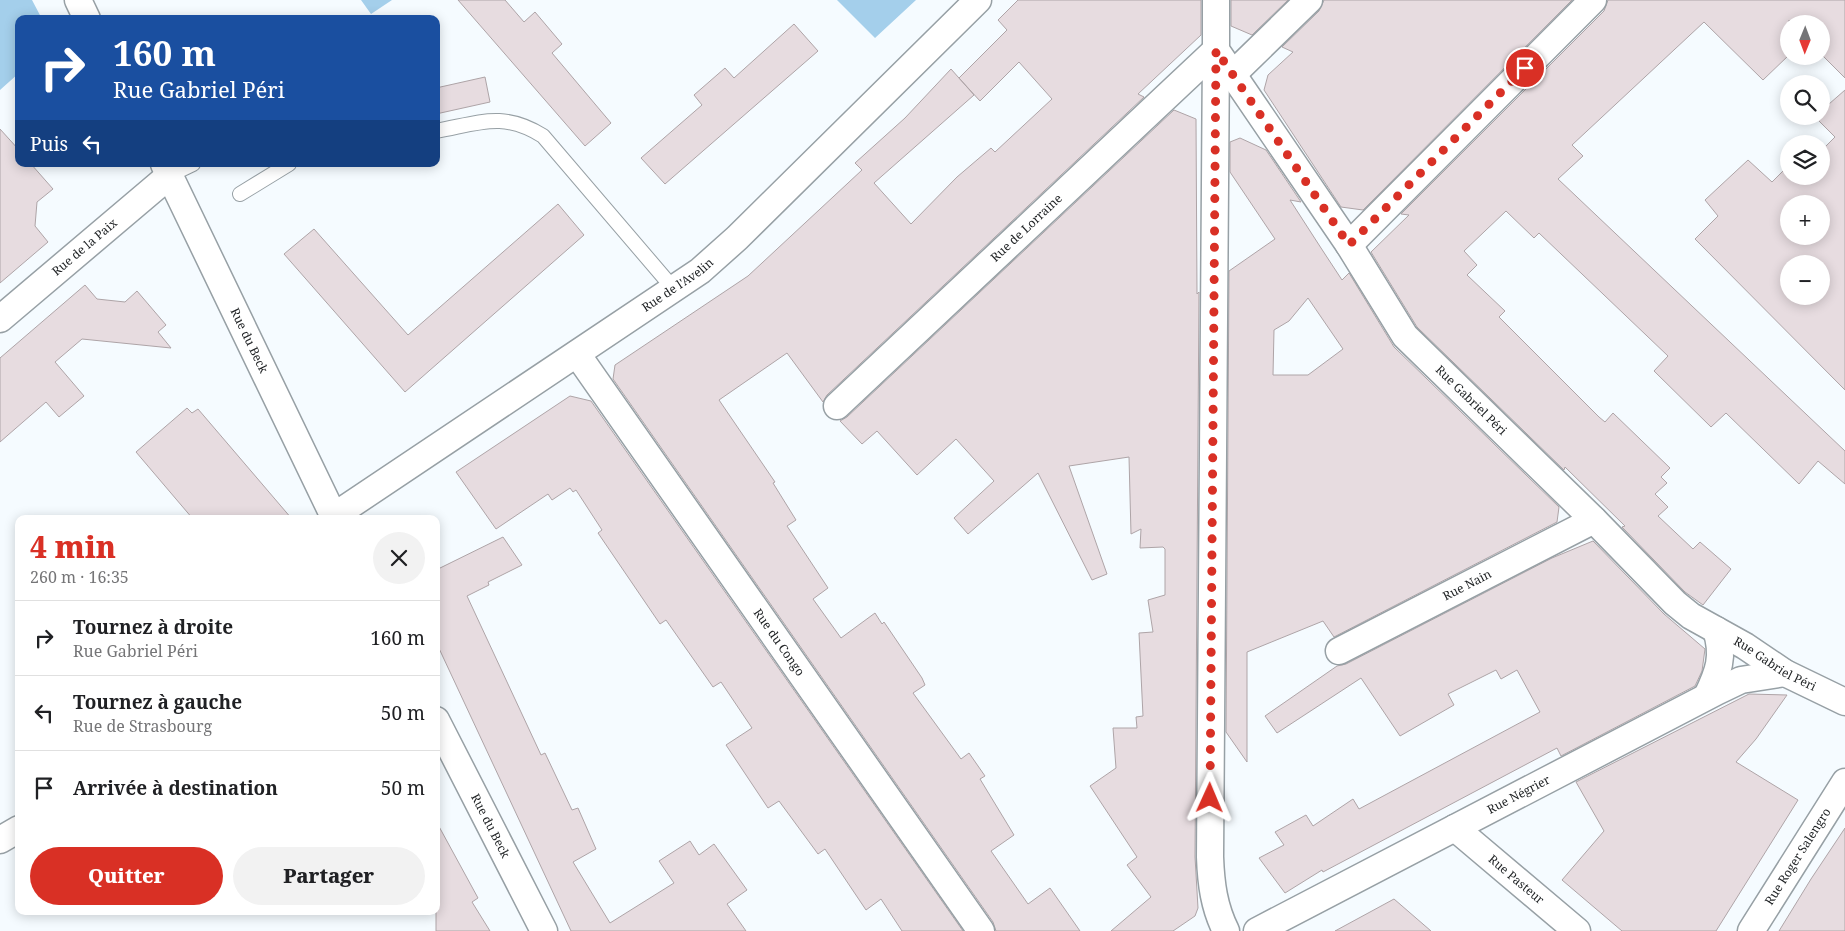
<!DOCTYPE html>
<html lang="fr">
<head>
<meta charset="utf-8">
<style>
  body { margin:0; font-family:"Noto Serif",serif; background:#f2f2f2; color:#202124; height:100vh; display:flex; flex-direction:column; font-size:19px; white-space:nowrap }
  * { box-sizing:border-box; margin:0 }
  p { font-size:16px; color:#757577 }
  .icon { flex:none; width:28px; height:28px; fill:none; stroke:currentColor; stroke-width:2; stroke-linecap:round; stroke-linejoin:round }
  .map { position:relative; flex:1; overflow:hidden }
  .details { position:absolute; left:15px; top:515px; width:425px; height:400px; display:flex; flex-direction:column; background:#fff; border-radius:10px; box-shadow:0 2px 12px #0003 }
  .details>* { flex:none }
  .hud { position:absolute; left:15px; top:15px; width:425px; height:152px; border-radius:10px; box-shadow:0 2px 12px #0003; background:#1a4fa0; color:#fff; overflow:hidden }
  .needle { width:32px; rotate:181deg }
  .fabs { position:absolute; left:1780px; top:15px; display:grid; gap:10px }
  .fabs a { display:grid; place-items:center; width:50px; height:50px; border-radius:50%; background:#fff; box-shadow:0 2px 12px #0003; font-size:25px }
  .pin { position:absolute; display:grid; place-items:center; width:42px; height:42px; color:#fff; margin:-21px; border:2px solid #fff; border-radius:50%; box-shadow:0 1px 5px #0007 }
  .me { position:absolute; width:55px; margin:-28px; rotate:1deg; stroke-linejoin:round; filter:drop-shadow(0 0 4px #0008) }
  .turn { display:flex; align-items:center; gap:18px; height:105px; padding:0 15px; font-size:22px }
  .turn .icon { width:65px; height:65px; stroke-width:2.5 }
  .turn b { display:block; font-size:35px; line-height:42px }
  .then { display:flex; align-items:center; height:48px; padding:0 15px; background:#0003; gap:10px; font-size:19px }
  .round { display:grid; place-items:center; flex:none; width:52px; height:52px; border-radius:26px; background:#f2f2f2 }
  .summary { display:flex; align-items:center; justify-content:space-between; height:85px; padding:0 15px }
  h1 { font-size:30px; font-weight:800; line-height:38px; color:#d93025 }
  .cta { display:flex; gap:10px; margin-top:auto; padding:10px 15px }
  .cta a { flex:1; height:58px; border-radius:30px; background:#d93025; color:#fff; font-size:20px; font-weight:800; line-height:58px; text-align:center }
  .cta a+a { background:#f2f2f2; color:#202124 }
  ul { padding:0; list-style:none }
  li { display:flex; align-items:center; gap:15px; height:75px; padding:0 15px; border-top:1px solid #e0e0e0 }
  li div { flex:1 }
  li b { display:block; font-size:19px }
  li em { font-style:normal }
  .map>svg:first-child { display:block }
  .green { fill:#a4cfeb }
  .building { fill:#e7dce0; stroke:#aea4a7; fill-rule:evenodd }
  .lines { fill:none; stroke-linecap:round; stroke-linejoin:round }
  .service-casing { stroke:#97a0a5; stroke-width:16 }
  .minor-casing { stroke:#97a0a5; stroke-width:29 }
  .service { stroke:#fff; stroke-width:14 }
  .minor { stroke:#fff; stroke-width:26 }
  .route { stroke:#d93025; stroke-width:9; stroke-dasharray:0 16.2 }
  .labels { text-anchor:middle; stroke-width:4; stroke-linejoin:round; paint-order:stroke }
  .street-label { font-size:12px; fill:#1e2123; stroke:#f5fbff }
</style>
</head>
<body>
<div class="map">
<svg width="1845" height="931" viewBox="0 0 1845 931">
  <rect width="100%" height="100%" fill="#f5fbff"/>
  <path class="green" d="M0,0H32L42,19H19V73L0,90Z
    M361,0H392L371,14Z
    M837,0H916L875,38Z"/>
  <path class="building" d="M458,0H505L524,22L535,12L562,44L552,53L611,123L585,146Z
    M1018,0H1201V35L1138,94L1144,97L827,395L823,402L787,353L719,400L775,482L773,483L796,520L787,526L828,588L813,599L841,638L875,613L882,624L884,622L922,678L925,685L913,693L961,759L969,753L985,776L980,779L1014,835L991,851L1028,904L1050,888L1080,931H996L993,922L613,379L615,365L748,276L862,170L855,163L905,118L951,69L974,95L874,183L911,224L957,177L991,148L995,152L1052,99L1019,62L980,101L959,78L1007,30L998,20Z
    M1231,0H1288L1252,35L1231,26Z
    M1324,0H1572L1363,210L1341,207L1264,90L1268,75L1293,52L1282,47L1319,11Z
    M1608,0H1845V78L1821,54V24H1792L1789,20V55L1763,80L1704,22L1572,145L1583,156L1558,179L1845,451V484L1818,461L1799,484L1726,413L1711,427L1654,371L1668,356L1539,233L1534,238L1506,211L1464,251L1477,265L1467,275L1505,311L1499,317L1599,417L1605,422L1613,413L1670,468L1661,477L1667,483L1655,494L1668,507L1658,516L1693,549L1700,542L1731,569L1703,605L1685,592L1622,527L1625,526L1565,467L1564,470L1417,327L1371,252L1409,215L1401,214L1604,11Z
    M794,24L818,51L665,184L641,158L702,105L694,95L725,68L734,78Z
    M485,77L490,102L436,114V88Z
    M1845,90V390L1695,239L1718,216L1705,200L1748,160L1772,182L1786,168L1789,176H1821V151L1835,137L1815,117L1821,116V111ZM1789,204H1821V236H1789ZM1789,264H1821V296H1789Z
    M1174,110L1196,119L1197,294L1199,292L1195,857L1198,908L1195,916L1173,931H1111L1151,897L1127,865L1137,857L1090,786L1116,768L1113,728H1137L1136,717L1143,716L1139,633L1153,632L1148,600L1165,595V549L1163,547L1140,548L1141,529L1131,534L1129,457L1069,466L1107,574L1092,580L1038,473L968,534L954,518L994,481L956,439L917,475L877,431L862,444L840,421L847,417Z
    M0,129L19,150V164H31L53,189L37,202L35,226L48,242L0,283Z
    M1240,138L1266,150L1301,202L1290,200L1321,248L1342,280L1349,273L1394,347L1559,507L1557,522L1334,637L1323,621L1247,652V762L1226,732L1229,271L1275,239L1230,172V142ZM1308,298L1343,349L1308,375H1273L1274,330L1289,321Z
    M558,204L584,235L405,392L284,254L314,229L408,335Z
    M85,285L97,299L125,302L137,291L166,325L158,332L171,348L82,339L55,362L84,396L59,417L46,402L0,442V358Z
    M570,396L591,401L963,931H902L881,899L866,910L825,849L818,854L779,801L768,808L726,745L752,728L721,682L713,687L666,620L660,624L598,533L602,530L576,490L573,492L570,488L552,500L548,494L496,529L456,472Z
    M187,408L192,413L198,409L292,519H193L136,452Z
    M503,537L522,565L488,582L489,585L467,596L541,755L545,753L572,810L578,808L596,849L573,862L610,923L674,883L659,861L690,841L699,855L714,844L747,890L727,904L746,931H571L436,642V570Z
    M1593,541L1664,614L1705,649L1702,671L1695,686L1561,756L1557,748L1323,872L1322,870L1285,893L1259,858L1284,845L1275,832L1306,815L1313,826L1353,799L1359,809L1540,712L1517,670L1501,679L1496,670L1448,694L1454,705L1400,736L1361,678L1277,733L1265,716L1337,666L1346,664L1552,558Z
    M1749,694L1787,695L1756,739L1736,762L1798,800L1716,931H1622L1562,880L1604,831L1576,782Z
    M436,821L478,898L472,902L490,931H436Z
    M1845,828V931H1779L1811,879Z
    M1394,899L1431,931H1335Z"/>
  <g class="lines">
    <defs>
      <path id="service" d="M436,131C480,123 503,111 543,136L673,288
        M170,175L193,164
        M240,194L289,164"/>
      <g id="minor">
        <path d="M78,0L87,19"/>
        <path id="s1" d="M1216,0V50L1349,245L1405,336L1594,520L1675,603L1691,616L1745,646L1785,673L1845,702"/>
        <path d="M1216,50L1210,857C1211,884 1214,907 1226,931"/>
        <path d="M1233,74L1309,0"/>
        <path id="s2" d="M164,164L335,519"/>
        <path d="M1349,245L1593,0"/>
        <path id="s3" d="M0,319L170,175"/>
        <path id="s4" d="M577,354L981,931"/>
        <path id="s5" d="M837,406L1216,50"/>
        <path id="s6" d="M334,516L700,271L737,238L978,0"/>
        <path id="s7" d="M1339,651L1594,520"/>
        <path d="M1707,696C1718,673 1725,656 1716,630"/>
        <path id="s8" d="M436,720L544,931"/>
        <path id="s9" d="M1455,828L1577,931"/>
        <path d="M0,840L19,829"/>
        <path id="s10" d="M1257,931L1718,691L1741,680L1785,673"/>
        <path id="s11" d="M1751,931L1845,782"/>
      </g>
    </defs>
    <use href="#service" class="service-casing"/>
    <use href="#minor" class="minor-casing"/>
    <use href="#service" class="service"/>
    <use href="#minor" class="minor"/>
  </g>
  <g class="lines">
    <path class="route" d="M1210,798L1216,50L1349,245L1525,68"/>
  </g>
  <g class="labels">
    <g class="street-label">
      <text dy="4" stroke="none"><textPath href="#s5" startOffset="260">Rue de Lorraine</textPath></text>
      <text dy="4" stroke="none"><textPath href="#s3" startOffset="111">Rue de la Paix</textPath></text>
      <text dy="4" stroke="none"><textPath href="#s6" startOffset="414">Rue de l'Avelin</textPath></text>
      <text dy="4" stroke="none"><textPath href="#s2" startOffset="196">Rue du Beck</textPath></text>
      <text dy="4" stroke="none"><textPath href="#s1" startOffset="485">Rue Gabriel Péri</textPath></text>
      <text dy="4" stroke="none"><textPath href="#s7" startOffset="144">Rue Nain</textPath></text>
      <text dy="4" stroke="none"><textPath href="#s4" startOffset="352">Rue du Congo</textPath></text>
      <text dy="4" stroke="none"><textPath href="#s1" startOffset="890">Rue Gabriel Péri</textPath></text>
      <text dy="4" stroke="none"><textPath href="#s10" startOffset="295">Rue Négrier</textPath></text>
      <text dy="4" stroke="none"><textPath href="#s8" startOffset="119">Rue du Beck</textPath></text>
      <text dy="4" stroke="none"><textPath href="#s11" startOffset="88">Rue Roger Salengro</textPath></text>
      <text dy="4" stroke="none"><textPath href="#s9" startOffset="80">Rue Pasteur</textPath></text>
    </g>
  </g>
</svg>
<div class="fabs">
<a><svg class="needle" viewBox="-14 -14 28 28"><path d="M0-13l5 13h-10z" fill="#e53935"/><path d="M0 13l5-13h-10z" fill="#757577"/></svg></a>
<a><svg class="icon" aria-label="search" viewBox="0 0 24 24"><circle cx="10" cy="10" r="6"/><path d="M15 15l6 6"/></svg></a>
<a><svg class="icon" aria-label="layers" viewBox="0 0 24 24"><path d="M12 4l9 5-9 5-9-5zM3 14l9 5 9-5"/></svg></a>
<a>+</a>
<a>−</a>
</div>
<div class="pin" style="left:1525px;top:68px;background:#d93025"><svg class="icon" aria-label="arrive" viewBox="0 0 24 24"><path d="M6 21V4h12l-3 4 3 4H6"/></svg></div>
<svg class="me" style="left:1210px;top:798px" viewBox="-20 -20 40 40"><path d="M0-17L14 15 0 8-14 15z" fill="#d93025" stroke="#fff" stroke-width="4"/></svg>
<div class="hud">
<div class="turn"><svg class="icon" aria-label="right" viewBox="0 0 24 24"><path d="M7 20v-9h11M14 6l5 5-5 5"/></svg><div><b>160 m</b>Rue Gabriel Péri</div></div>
<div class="then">Puis<svg class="icon" aria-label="left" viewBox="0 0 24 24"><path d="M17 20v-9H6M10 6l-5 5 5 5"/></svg></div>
</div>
<section class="details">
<div class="summary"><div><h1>4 min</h1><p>260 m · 16:35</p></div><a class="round"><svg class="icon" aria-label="close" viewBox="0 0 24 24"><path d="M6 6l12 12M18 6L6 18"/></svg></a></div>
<ul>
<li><svg class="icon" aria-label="right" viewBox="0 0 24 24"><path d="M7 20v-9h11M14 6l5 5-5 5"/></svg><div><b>Tournez à droite</b><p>Rue Gabriel Péri</p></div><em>160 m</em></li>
<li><svg class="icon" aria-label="left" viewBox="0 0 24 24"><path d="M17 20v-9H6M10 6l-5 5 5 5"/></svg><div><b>Tournez à gauche</b><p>Rue de Strasbourg</p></div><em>50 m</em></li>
<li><svg class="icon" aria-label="arrive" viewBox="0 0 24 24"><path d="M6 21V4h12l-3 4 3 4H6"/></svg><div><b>Arrivée à destination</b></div><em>50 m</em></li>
</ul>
<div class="cta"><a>Quitter</a><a>Partager</a></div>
</section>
</div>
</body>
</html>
